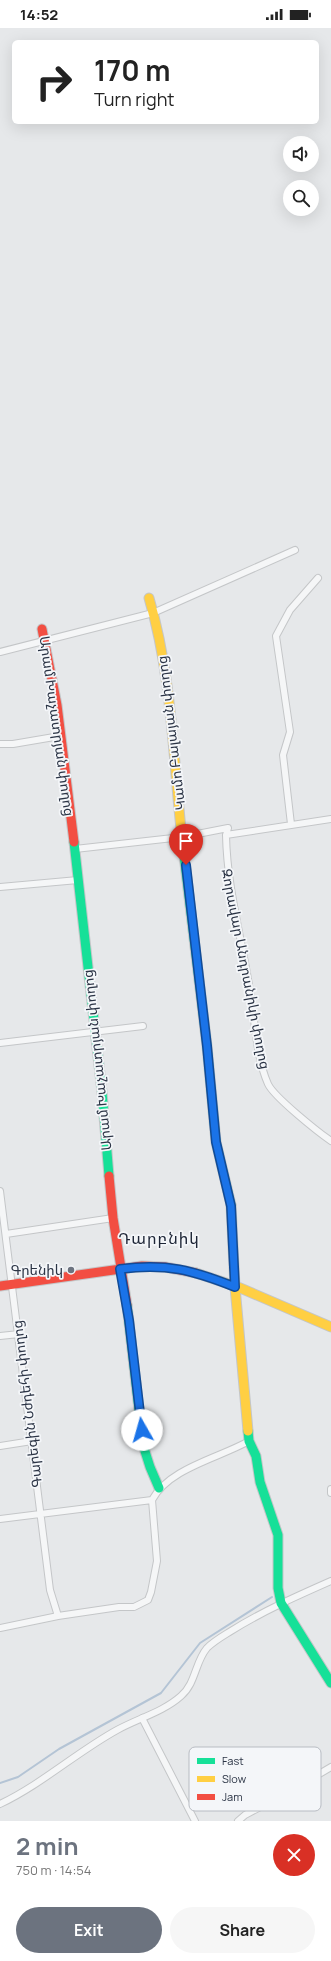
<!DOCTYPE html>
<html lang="en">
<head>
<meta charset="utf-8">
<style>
  body { margin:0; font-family:Manrope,"Noto Sans Armenian",sans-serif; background:#f6f6f6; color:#222; height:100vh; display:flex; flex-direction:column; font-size:15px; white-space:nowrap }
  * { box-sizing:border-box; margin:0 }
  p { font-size:13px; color:#767676 }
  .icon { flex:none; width:22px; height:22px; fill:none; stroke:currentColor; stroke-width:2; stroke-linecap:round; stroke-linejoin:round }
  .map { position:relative; height:1793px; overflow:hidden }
  .sheet { display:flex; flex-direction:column; background:#fff; flex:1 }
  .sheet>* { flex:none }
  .banner { position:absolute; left:12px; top:12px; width:307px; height:84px; border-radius:6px; box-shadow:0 4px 16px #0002; background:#fff; color:#222; overflow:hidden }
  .buttons { position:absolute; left:283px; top:108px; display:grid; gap:8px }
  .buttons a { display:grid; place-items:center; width:36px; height:36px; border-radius:50%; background:#fff; box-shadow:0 4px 16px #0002; font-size:20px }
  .pin { position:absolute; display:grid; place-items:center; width:34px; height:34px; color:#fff; margin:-41px -17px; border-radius:50% 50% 50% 0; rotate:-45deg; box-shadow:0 0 4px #0007 }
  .pin .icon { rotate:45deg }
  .me { position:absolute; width:44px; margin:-22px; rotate:353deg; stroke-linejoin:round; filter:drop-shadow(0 0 3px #0008) }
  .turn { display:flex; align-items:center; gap:14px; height:84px; padding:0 16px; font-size:18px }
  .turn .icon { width:52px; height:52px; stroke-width:2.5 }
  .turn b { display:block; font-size:28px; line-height:34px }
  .round { display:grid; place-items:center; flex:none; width:42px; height:42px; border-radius:21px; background:#f6f6f6 }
  .headline { display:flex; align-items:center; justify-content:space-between; height:68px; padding:0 16px }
  h1 { font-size:24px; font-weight:700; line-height:30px; color:#6c737f }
  .button { display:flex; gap:8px; margin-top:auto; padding:8px 16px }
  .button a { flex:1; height:46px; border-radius:24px; background:#6c737f; color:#fff; font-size:16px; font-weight:700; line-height:46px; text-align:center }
  .button a+a { background:#f6f6f6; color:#222 }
  .status { display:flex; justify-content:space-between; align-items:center; height:28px; padding:0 20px; background:#fff; direction:ltr }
  .status svg { height:11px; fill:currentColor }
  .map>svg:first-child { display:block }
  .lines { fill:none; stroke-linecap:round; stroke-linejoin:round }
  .stream { stroke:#b4c4d5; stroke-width:2 }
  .street-casing { stroke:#c4c6c8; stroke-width:8 }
  .fast-casing { stroke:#c4c6c8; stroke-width:11 }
  .slow-casing { stroke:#c4c6c8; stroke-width:11 }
  .jam-casing { stroke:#c4c6c8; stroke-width:11 }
  .street { stroke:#f5f6f7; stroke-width:6 }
  .fast { stroke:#16e098; stroke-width:9 }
  .slow { stroke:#ffcf43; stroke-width:9 }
  .jam { stroke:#f24e42; stroke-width:9 }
  .route-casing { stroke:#114b97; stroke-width:10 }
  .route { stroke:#1a73e8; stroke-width:7 }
  .poi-dot { fill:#6c737f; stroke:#f4f6f9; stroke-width:1.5 }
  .labels { text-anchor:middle; stroke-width:3.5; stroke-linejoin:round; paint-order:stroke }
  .street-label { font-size:14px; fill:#2b3445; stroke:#f4f6f9 }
  .poi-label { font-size:14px; fill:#2b3445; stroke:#f4f6f9; text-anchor:end }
  .quarter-label { font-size:16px; letter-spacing:1px; fill:#1d2536; stroke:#f4f6f9 }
  .key { fill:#f4f6f9; stroke:#b8bcc3; stroke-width:1 }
  .key-label { font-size:11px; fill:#2b3445 }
</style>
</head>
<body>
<div class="status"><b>14:52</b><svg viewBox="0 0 49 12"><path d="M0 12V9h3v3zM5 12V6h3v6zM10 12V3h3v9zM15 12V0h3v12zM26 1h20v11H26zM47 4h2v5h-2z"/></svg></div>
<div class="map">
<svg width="331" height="1793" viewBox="0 0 331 1793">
  <rect width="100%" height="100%" fill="#e6e8ea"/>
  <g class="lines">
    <path class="stream" d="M0,1755L18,1749L59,1721L161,1665L200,1615L272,1569"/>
    <defs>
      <path id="street" d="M0,624L153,585L295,522
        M0,716H13L60,708
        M331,791L226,807C227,860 242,911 250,963C255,992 256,1029 268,1056C274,1069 318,1104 331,1113
        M291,796L283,727L290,704L276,608L290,582L318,550
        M75,821L182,809L228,800L226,807
        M0,859L78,852
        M0,1015L143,998
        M0,1163L50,1562L58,1588
        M6,1206L113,1190
        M0,1308L19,1306
        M0,1418L32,1413
        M331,1461V1465
        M0,1491L152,1472
        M0,1600L58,1588L119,1579H134L148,1572L151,1564L157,1533L152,1472C169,1440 219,1430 249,1413
        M142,1690L195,1793
        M0,1776C42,1756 77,1724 117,1702C139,1690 163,1684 181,1668C196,1655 195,1634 207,1620C214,1613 223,1608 231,1603C263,1583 297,1568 331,1553
        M238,1793L245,1787L287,1765L331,1739"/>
      <path id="fast" d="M74,814L102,1064L109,1148
        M183,819L207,1018L216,1114L231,1177
        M127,1277L143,1417L150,1439L159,1460
        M248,1403L249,1413L256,1428L260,1454L278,1507V1560L281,1575L331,1655"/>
      <path id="slow" d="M149,570C173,651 173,736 183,819
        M231,1177L235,1259L248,1403
        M196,1245L238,1259L331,1299"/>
      <path id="jam" d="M42,601L57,677L74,814
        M109,1148L113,1190L127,1277
        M0,1258L142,1238L165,1239L196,1245"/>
    </defs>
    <use href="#street" class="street-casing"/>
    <use href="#fast" class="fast-casing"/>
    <use href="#slow" class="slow-casing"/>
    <use href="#jam" class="jam-casing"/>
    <use href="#street" class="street"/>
    <use href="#fast" class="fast"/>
    <use href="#slow" class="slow"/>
    <use href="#jam" class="jam"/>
  </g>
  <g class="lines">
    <defs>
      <path id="route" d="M142,1402L129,1292L120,1241C167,1235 192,1242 235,1259L231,1178L216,1114L207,1018L186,837"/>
    </defs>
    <use href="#route" class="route-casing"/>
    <use href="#route" class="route"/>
  </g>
  <circle class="poi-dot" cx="71" cy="1242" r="4"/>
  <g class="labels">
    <g class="street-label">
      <text transform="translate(57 698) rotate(82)" y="5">Արամ Խաչատրյան փողոց</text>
      <text transform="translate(171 705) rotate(-97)" y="5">Կամո Բալայան փողոց</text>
      <text transform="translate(246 941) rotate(79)" y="5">Զորավար Անդրանիկի փողոց</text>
      <text transform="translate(97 1032) rotate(-96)" y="5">Արամ Խաչատրյան փողոց</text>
      <text transform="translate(27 1376) rotate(-97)" y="5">Գարեգին Նժդեհի փողոց</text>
    </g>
    <g class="poi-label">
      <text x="63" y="1247">Գրենիկ</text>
    </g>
    <g class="quarter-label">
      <text x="159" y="1216">Դարբնիկ</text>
    </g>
  </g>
  <rect x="189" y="1719" width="132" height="64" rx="6" class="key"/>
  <rect x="197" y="1730" width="18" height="6" fill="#16e098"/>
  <rect x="197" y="1748" width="18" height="6" fill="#ffcf43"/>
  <rect x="197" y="1766" width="18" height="6" fill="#f24e42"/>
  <g class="key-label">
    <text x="222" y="1737">Fast</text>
    <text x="222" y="1755">Slow</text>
    <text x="222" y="1773">Jam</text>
  </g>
</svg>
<div class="buttons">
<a><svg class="icon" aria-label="sound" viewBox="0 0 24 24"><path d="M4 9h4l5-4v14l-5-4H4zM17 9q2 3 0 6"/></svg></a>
<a><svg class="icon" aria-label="search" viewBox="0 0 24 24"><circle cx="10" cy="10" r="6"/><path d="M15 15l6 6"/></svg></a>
</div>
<div class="pin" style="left:186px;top:837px;background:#d93025"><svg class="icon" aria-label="arrive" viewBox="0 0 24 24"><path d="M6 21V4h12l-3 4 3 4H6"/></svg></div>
<svg class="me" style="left:142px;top:1402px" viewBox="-20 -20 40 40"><circle r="19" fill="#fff"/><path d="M0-13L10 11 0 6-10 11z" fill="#1a73e8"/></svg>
<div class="banner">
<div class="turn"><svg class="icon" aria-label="right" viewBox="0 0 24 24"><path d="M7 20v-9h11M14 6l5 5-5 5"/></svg><div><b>170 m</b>Turn right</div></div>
</div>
</div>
<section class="sheet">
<div class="headline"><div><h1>2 min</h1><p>750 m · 14:54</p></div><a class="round" style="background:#d93025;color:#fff"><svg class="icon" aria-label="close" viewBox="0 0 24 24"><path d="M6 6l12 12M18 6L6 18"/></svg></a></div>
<div class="button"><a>Exit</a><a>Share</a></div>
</section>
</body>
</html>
